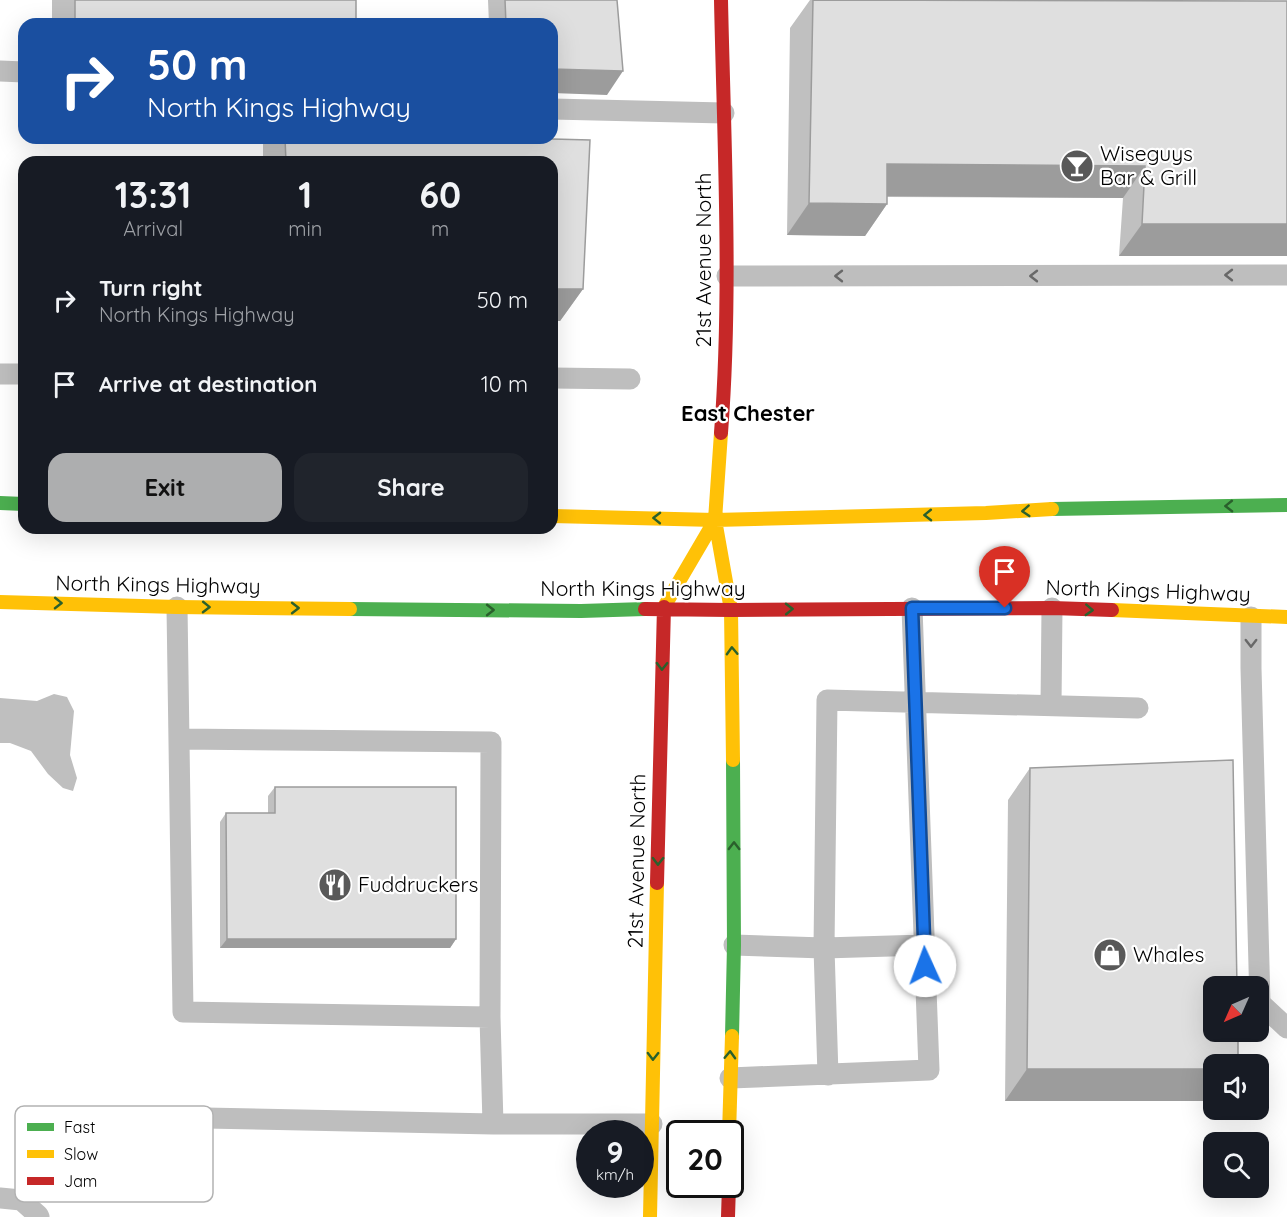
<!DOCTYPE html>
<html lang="en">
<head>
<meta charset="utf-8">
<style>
  body { margin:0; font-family:Quicksand,sans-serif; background:#20242c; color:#f1f3f6; height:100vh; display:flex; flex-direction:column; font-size:22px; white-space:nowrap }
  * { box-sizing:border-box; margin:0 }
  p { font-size:20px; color:#9ea1a6 }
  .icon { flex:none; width:33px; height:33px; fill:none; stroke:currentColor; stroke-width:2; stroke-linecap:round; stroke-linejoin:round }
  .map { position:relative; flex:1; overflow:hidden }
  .details { position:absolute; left:18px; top:156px; width:540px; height:378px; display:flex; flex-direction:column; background:#171b24; border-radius:18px; box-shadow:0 6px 24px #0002 }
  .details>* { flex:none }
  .top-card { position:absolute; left:18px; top:18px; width:540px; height:126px; border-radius:18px; box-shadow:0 6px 24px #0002; background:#1a4fa0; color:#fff; overflow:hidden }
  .needle { width:39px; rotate:225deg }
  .buttons { position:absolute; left:1203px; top:976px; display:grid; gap:12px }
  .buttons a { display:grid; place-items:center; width:66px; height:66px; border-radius:12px; background:#171b24; box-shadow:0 6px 24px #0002; font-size:30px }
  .speed { position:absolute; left:576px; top:1120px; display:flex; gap:12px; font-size:30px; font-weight:700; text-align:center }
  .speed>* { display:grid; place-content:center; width:78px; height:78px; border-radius:50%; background:#171b24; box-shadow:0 6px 24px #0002; line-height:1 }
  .speed small { font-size:15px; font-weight:400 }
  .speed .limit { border:3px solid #111; border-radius:9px; background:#fff; color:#111 }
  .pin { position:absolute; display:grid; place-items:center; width:51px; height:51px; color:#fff; margin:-62px -26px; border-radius:50% 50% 50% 0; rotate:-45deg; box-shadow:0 0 6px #0007 }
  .pin .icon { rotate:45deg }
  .me { position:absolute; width:66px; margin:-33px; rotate:358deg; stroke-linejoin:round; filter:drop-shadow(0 0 4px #0008) }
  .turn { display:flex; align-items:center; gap:21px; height:126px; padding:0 30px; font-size:27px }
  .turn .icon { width:78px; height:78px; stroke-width:2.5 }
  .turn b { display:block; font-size:42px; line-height:51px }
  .eta { display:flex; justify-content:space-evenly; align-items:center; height:102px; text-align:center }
  .eta b { font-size:36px; font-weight:800; line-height:42px }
  .cta { display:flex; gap:12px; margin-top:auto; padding:12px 30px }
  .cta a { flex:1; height:69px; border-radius:18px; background:#adaeaf; color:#111; font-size:24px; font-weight:800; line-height:69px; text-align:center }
  .cta a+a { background:#20242c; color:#f1f3f6 }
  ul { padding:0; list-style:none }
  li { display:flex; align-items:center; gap:18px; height:84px; padding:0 30px }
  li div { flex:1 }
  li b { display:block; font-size:22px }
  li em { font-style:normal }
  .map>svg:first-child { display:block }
  .water { fill:#bfbfbf }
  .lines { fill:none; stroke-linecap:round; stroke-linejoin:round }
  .lane { stroke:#bebebe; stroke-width:21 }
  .fast { stroke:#4caf50; stroke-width:14 }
  .slow { stroke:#ffc107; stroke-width:14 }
  .jam { stroke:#c62828; stroke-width:14 }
  .wall { fill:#c0c0c0 }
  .shaded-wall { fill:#9c9c9c }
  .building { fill:#dfdfdf; stroke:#9c9c9c; stroke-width:1.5 }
  .oneway { stroke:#686868 }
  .oneway2 { stroke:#2a602c }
  .route-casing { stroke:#114b97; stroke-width:15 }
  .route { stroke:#1a73e8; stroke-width:10 }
  .labels { text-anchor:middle; stroke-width:4.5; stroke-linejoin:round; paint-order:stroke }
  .poi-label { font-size:21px; fill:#000; stroke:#fff; text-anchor:start }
  .street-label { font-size:21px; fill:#000; stroke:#fff }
  .neighbourhood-label { font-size:22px; font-weight:bold; fill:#000; stroke:#fff }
  .key { fill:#fff; stroke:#b2b2b2; stroke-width:1.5 }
  .key-label { font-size:16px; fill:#000 }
</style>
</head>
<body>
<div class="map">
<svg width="1287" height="1217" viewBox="0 0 1287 1217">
  <rect width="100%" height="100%" fill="#fff"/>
  <path class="water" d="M54,694L67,697L74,711L70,755L77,778L73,791L63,788L48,774L31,751L10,743H0V698L37,701Z"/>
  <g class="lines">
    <path class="lane" d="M0,71L24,72
      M552,109L724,113
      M727,276L1287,275
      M0,374H24
      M552,378L630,379
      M177,607L183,1012L490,1017L491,742L179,739
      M1251,617V668L1260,1003L1287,1028
      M1051,705L1052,608
      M734,945L824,948L924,945
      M490,1017L493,1124
      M828,1075L824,948L827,700L1138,708
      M730,1078L929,1070L912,608
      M0,1198L21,1200L38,1215L39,1217
      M21,1200L78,1156L154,1117L493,1124H652"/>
    <path class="fast" d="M0,503L24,504
      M1052,509L1287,505
      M350,609L581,611L645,609
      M732,1036L734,945L733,760"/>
    <path class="slow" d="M721,433L715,520L731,610L733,760
      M552,516L715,520L986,513L1052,509
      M0,602L177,607L350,609
      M664,607L715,520
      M1112,610L1287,617
      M729,1134L732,1036
      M650,1217L657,883"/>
    <path class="jam" d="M721,0C724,144 732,289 721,433
      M645,609L731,610L1052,608L1112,610
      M657,883L664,607
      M728,1217L729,1185"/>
  </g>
  <path class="wall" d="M52,0H356V24H52Z
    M488,0H617L607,95L552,24H489Z
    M810,0L1287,1V256H1119L1123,198L887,197V204L865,236L787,235L790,28Z
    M263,138H514L590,140L583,289L560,321H552V162H263Z
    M1030,768L1214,1065V1101H1005L1008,800Z
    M275,787L456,939L450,948H220V822L226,813H268V796Z"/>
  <path class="shaded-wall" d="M552,69L623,71L607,95L552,93Z
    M887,164L1145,166L1123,198L865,196Z
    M809,203L887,204L865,236L787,235Z
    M1142,224H1287V256H1119Z
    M552,289H583L560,321H552Z
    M227,939H456L450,948H220Z
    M1027,1069H1214V1101H1005Z"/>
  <path class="building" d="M75,0H356V24H75Z
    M505,0H617L623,71L552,69V24H506Z
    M813,0L1287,1V224H1142L1145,166L887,164V204L809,203Z
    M285,138H514L590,140L583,289H552V162H286Z
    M70,159L221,162H70Z
    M1233,760L1237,987H1214V1032H1238V1065H1214V1069H1027L1030,768Z
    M275,787H456V939H227L226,813H275Z"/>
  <defs><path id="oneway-chevron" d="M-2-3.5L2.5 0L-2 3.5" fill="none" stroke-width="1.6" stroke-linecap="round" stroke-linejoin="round" transform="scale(1.5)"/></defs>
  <g class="oneway">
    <use href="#oneway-chevron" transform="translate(1229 275) rotate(180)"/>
    <use href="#oneway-chevron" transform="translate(839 276) rotate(180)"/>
    <use href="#oneway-chevron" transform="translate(1034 276) rotate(180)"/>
    <use href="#oneway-chevron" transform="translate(1251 643) rotate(90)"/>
  </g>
  <g class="oneway2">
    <use href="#oneway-chevron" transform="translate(1229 506) rotate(179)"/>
    <use href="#oneway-chevron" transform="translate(1026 511) rotate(176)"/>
    <use href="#oneway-chevron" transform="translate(928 515) rotate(179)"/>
    <use href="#oneway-chevron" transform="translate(657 518) rotate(-179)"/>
    <use href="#oneway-chevron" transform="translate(58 603) rotate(1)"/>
    <use href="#oneway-chevron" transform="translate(206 607) rotate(1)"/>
    <use href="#oneway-chevron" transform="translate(295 608)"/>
    <use href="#oneway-chevron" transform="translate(789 609) rotate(-1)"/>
    <use href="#oneway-chevron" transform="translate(490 610)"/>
    <use href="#oneway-chevron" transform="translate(1089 610) rotate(3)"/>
    <use href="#oneway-chevron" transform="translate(732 651) rotate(-92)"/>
    <use href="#oneway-chevron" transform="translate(662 666) rotate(91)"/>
    <use href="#oneway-chevron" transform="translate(734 846) rotate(-90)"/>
    <use href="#oneway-chevron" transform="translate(658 861) rotate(91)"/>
    <use href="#oneway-chevron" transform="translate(730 1055) rotate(-88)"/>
    <use href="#oneway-chevron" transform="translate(653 1056) rotate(91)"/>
  </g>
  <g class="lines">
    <defs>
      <path id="route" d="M925,966L912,608H1005"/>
    </defs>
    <use href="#route" class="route-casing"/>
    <use href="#route" class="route"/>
  </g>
  <defs>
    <symbol id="bar-disc" viewBox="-11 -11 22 22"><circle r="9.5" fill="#595959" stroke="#fff"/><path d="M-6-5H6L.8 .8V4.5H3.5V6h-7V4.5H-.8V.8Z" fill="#fff"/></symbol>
    <symbol id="restaurant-disc" viewBox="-11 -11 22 22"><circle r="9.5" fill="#595959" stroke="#fff"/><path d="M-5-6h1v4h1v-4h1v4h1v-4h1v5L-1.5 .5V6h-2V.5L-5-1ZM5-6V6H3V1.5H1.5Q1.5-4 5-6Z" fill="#fff"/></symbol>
    <symbol id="shop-disc" viewBox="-11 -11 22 22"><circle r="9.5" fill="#595959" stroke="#fff"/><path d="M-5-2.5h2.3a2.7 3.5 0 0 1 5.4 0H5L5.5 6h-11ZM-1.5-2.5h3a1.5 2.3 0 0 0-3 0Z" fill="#fff"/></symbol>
  </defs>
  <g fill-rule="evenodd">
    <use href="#bar-disc" x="1058" y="147" width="38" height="38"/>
    <use href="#restaurant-disc" x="316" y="866" width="38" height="38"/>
    <use href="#shop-disc" x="1091" y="936" width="38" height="38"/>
  </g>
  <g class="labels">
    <g class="poi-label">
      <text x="1100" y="161">Wiseguys<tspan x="1100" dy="24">Bar &amp; Grill</tspan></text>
      <text x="358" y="892">Fuddruckers</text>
      <text x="1133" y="962">Whales</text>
    </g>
    <g class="street-label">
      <text transform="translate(704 260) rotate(-90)" y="7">21st Avenue North</text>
      <text transform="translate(158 585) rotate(1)" y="7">North Kings Highway</text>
      <text x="643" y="596">North Kings Highway</text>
      <text transform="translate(1148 591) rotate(2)" y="7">North Kings Highway</text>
      <text transform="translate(637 861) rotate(-89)" y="7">21st Avenue North</text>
    </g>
    <g class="neighbourhood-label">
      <text x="748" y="421">East Chester</text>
    </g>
  </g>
  <rect x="15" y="1106" width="198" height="96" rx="9" class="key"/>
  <rect x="27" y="1123" width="27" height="8" fill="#4caf50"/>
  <rect x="27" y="1150" width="27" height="8" fill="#ffc107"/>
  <rect x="27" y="1177" width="27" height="8" fill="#c62828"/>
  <g class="key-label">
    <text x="64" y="1133">Fast</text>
    <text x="64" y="1160">Slow</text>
    <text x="64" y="1187">Jam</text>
  </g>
</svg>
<div class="buttons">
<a><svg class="needle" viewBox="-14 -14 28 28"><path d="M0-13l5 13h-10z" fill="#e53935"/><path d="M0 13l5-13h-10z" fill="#9ea1a6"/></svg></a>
<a><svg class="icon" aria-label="sound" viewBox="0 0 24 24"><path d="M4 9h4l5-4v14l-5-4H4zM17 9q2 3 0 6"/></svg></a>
<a><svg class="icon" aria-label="search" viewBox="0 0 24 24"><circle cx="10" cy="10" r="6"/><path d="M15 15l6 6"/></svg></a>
</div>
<div class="speed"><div>9<small>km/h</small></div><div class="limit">20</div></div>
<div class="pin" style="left:1005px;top:608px;background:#d93025"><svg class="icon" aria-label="arrive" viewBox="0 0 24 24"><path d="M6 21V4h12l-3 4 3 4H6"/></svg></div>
<svg class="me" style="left:925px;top:966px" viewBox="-20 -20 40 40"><circle r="19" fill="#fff"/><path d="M0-13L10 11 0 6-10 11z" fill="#1a73e8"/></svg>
<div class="top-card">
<div class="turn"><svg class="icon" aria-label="right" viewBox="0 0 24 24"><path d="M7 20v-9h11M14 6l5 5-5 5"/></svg><div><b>50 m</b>North Kings Highway</div></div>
</div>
<section class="details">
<div class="eta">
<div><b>13:31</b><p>Arrival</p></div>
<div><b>1</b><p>min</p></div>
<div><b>60</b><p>m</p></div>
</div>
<ul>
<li><svg class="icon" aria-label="right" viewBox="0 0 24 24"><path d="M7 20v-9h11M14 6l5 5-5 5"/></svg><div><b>Turn right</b><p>North Kings Highway</p></div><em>50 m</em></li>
<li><svg class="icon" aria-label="arrive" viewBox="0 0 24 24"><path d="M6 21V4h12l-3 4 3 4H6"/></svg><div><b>Arrive at destination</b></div><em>10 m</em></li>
</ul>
<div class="cta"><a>Exit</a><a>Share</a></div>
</section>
</div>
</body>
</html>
